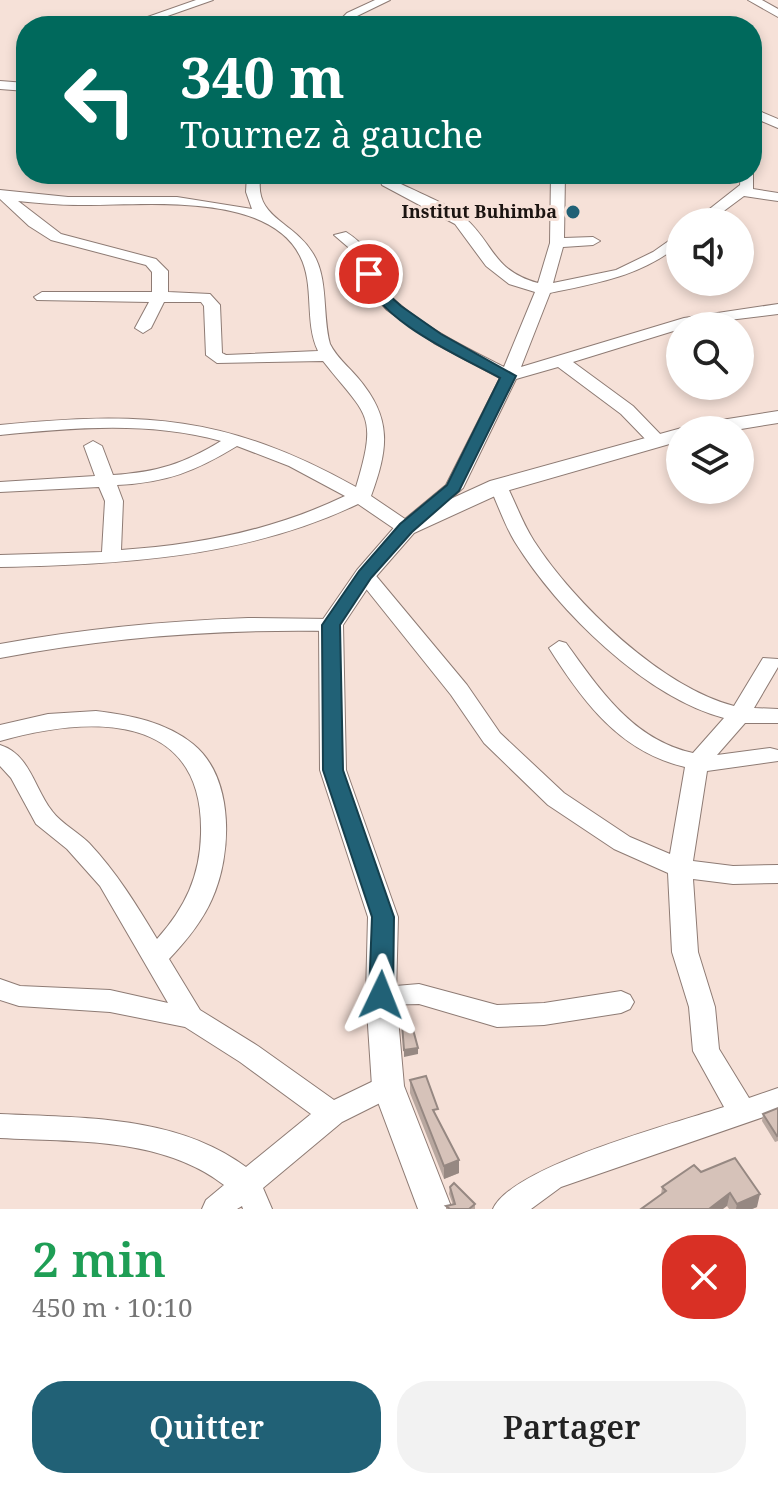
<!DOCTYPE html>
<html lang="fr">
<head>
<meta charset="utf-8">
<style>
  body { margin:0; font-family:"Noto Serif",serif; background:#f2f2f2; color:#222; height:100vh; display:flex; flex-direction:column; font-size:30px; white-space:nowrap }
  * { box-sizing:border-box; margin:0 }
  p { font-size:26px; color:#767676 }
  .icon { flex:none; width:44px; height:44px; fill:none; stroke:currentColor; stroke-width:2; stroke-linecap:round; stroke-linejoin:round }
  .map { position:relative; height:1209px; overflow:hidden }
  .sheet { display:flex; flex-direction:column; background:#fff; flex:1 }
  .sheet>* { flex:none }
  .banner { position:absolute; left:16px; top:16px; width:746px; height:168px; border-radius:32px; box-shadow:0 4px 12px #0003; background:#00695c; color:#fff; overflow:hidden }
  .tools { position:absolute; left:666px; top:208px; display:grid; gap:16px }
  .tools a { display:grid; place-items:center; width:88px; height:88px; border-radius:50%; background:#fff; box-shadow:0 4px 12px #0003; font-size:40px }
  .pin { position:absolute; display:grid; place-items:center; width:68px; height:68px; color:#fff; margin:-34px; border:4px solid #fff; border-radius:50%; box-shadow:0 2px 8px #0007 }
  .me { position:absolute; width:88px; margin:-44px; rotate:2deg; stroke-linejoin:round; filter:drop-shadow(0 0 6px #0008) }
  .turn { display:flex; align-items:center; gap:28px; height:168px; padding:0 32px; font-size:36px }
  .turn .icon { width:104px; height:104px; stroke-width:2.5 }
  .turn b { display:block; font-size:56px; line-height:68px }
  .round { display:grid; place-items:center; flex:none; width:84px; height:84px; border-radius:32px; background:#f2f2f2 }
  .head { display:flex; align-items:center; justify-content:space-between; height:136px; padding:0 32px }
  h1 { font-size:48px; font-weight:600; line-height:60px; color:#1e9e55 }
  .button { display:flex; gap:16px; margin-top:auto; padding:16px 32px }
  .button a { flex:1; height:92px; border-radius:32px; background:#216176; color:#fff; font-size:32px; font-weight:600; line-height:92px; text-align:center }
  .button a+a { background:#f2f2f2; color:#222 }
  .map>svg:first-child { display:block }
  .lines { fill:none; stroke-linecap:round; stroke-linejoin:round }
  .minor-casing { stroke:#8e7b74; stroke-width:2 }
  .tertiary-casing { stroke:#8e7b74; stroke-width:2 }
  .minor { fill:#fff; fill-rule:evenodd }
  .tertiary { fill:#fff; fill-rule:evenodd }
  .wall { fill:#b8a79f }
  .shaded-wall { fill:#968882 }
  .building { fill:#d6c2b9; stroke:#968882; stroke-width:2 }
  .route { fill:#216176; stroke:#153f4d; stroke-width:2 }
  .poi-dot { fill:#216176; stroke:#f6e1d8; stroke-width:3 }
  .labels { text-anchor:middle; stroke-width:6; stroke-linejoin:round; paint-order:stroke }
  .far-poi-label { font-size:18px; font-weight:bold; fill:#1b1411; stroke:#f6e1d8; text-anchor:end }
</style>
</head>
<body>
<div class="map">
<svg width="778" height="1209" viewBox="0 0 778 1209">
  <rect width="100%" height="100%" fill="#f6e1d8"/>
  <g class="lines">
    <defs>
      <path id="minor" d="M196,0H213L139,26H122Z
        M375,0H390L355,17L346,26H334L347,13Z
        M748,0H762L778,9V17Z
        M0,81L26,83V91L0,89Z
        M752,108L778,119V128L752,117Z
        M753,171V189L778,193V201L744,196L709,222H693L740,185L741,174H752Z
        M247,174H261C252,218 292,220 312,252C329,277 322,315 330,344C337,358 348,366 358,378C393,419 388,449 371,496L405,519L446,485L500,378L434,343L387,310L364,285L355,253L334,235L346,232C383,256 365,270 385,291C418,325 463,346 504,367L535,292L509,284L486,266L455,224L382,185L378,174H392L393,180C414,191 449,204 465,218C495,245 492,270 538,283L550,243L551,174H565L564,238L593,237L600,241L593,245L563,247L553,283L616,270L653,252L680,233V244C642,276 597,283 550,293L521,367L684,318L778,304V314L680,326V329L573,362L633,406L663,437L666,441L663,445H651L621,414L558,367L516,379L463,488L413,532H399L358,504C245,558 123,564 0,567V555L102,552L105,501L99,487L0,492V482L95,476L84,446L93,441L102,446L113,475C158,472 183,464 221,441C147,421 75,428 0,435V425C144,411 226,415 356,487C379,412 366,416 323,361L217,363L206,355L204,306L201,302H164L151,328L143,333L135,328L149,302L37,300L34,297L42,292H152V272L146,265L51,240L29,226L0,199V190L68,197H177L252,209L246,192ZM18,201C38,203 58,205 79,205C140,206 267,190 300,256C315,285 304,322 318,351L226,355L222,353L220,305L210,294L168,292V271L156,259L61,234ZM237,446L289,466L345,496C274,530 200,545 121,550L123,501L117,485C166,483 196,471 237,446Z
        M498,481L507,486C516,504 523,524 534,541C574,603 661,687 734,706L763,658L778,659V667L754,708L778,709V723H745L717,755L770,748L778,750V761L707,771L693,861L733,866L778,865V883L733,884L693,879L698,952L715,1007L719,1049L749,1098L778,1088V1112L561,1187L531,1209H493C512,1166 676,1123 724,1107L693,1051L689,1007L672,952L668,873L614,849L548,805L484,743L451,695L355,575L358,571H372L467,685L500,733L564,793L630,837L670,854L685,767C620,752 583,702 549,648L559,641L566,643C600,690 633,740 693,753L724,718C645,697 558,611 515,542C504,524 498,504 489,486Z
        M248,618L331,619L341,625L331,631C219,629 110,637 0,658V644C82,629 164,621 248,618Z
        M96,711C130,715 166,722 193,744C235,778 232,855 212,899C202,922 186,941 169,959L200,1010L258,1046L334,1100L388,1074L398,1078L402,1086L398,1094L342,1122L263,1188L272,1209H243L242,1206L237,1209H202L206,1200L224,1185C162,1137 75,1142 0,1138V1114C83,1118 176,1115 246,1167L311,1114L240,1062L185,1027L110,1012L19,1006L0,1000V979L20,986L110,990L168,1003L100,886L67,849L36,824L11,778L0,766V745C30,754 35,790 52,811C62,824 78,832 89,843C117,873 136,904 157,939C185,908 200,876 201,834C204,710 88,716 0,741V725L48,714Z
        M419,984L497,1005L544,1003L621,991L630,995L634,1002L630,1009L621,1013L544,1025L497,1027L419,1004L381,1005L372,1002L368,995L372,988Z"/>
      <path id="tertiary" d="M778,411V423L735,430H680V441L506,491L414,533L373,580L343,625L346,770L398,917L396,995L404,1086L452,1209H418L372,1086L366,995L368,917L320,770L319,625L357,570L398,523L490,481L696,424Z"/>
    </defs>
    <use href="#minor" class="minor-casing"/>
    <use href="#tertiary" class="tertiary-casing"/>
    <use href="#minor" class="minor"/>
    <use href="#tertiary" class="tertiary"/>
  </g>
  <path class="wall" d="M410,1080L437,1119L459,1160V1173L444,1179L410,1093Z
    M778,1108V1141L775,1142L762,1121L763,1114Z
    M701,1172L757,1207L752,1209H729L727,1206L661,1195L662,1187Z
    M450,1187L475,1204V1209H446V1206L453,1205L449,1194Z"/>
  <path class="shaded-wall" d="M418,1048V1054L404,1057V1050Z
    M459,1160V1173L444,1179V1166Z
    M730,1193L727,1206L723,1209H709Z
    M760,1194L757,1207L752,1209H736L737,1204Z"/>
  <path class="building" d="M411,1022L418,1048L404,1050L402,1024Z
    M426,1076L438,1109L433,1110L459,1160L444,1166L410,1080Z
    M778,1108V1135L777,1136L763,1114Z
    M735,1158L760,1194L737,1204L730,1193L709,1209H641L666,1191L662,1187L694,1165L701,1172Z
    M454,1183L475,1204L469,1209H450L446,1206L455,1204L450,1187Z"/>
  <path class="route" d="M369,270L376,274L382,289L401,306L441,334L516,376L459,491L412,532L371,578L340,625L343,770L394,917L393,995L389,1002H372L369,995L372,917L323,770L322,625L359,571L400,524L447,485L500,378C458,355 379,322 363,274Z"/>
  <circle class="poi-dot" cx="573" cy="212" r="8"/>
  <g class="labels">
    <g class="far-poi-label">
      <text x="557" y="218">Institut Buhimba</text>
    </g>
  </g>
</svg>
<div class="tools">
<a><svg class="icon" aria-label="sound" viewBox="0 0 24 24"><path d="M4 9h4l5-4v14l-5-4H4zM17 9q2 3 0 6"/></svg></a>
<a><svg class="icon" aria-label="search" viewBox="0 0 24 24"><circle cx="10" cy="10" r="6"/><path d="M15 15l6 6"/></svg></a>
<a><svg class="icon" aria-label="layers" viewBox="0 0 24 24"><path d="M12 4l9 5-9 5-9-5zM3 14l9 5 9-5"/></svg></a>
</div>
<div class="pin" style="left:369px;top:274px;background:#d93025"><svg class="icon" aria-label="arrive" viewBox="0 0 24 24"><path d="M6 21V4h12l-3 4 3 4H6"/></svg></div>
<svg class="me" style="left:381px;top:995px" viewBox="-20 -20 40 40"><path d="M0-17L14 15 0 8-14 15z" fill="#216176" stroke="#fff" stroke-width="4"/></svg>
<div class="banner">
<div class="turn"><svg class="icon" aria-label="left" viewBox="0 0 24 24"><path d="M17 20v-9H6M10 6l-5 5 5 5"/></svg><div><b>340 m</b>Tournez à gauche</div></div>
</div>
</div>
<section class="sheet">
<div class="head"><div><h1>2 min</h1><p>450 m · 10:10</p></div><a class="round" style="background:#d93025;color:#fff"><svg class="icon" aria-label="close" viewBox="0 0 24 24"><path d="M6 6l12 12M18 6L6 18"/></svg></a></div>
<div class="button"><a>Quitter</a><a>Partager</a></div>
</section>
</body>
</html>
